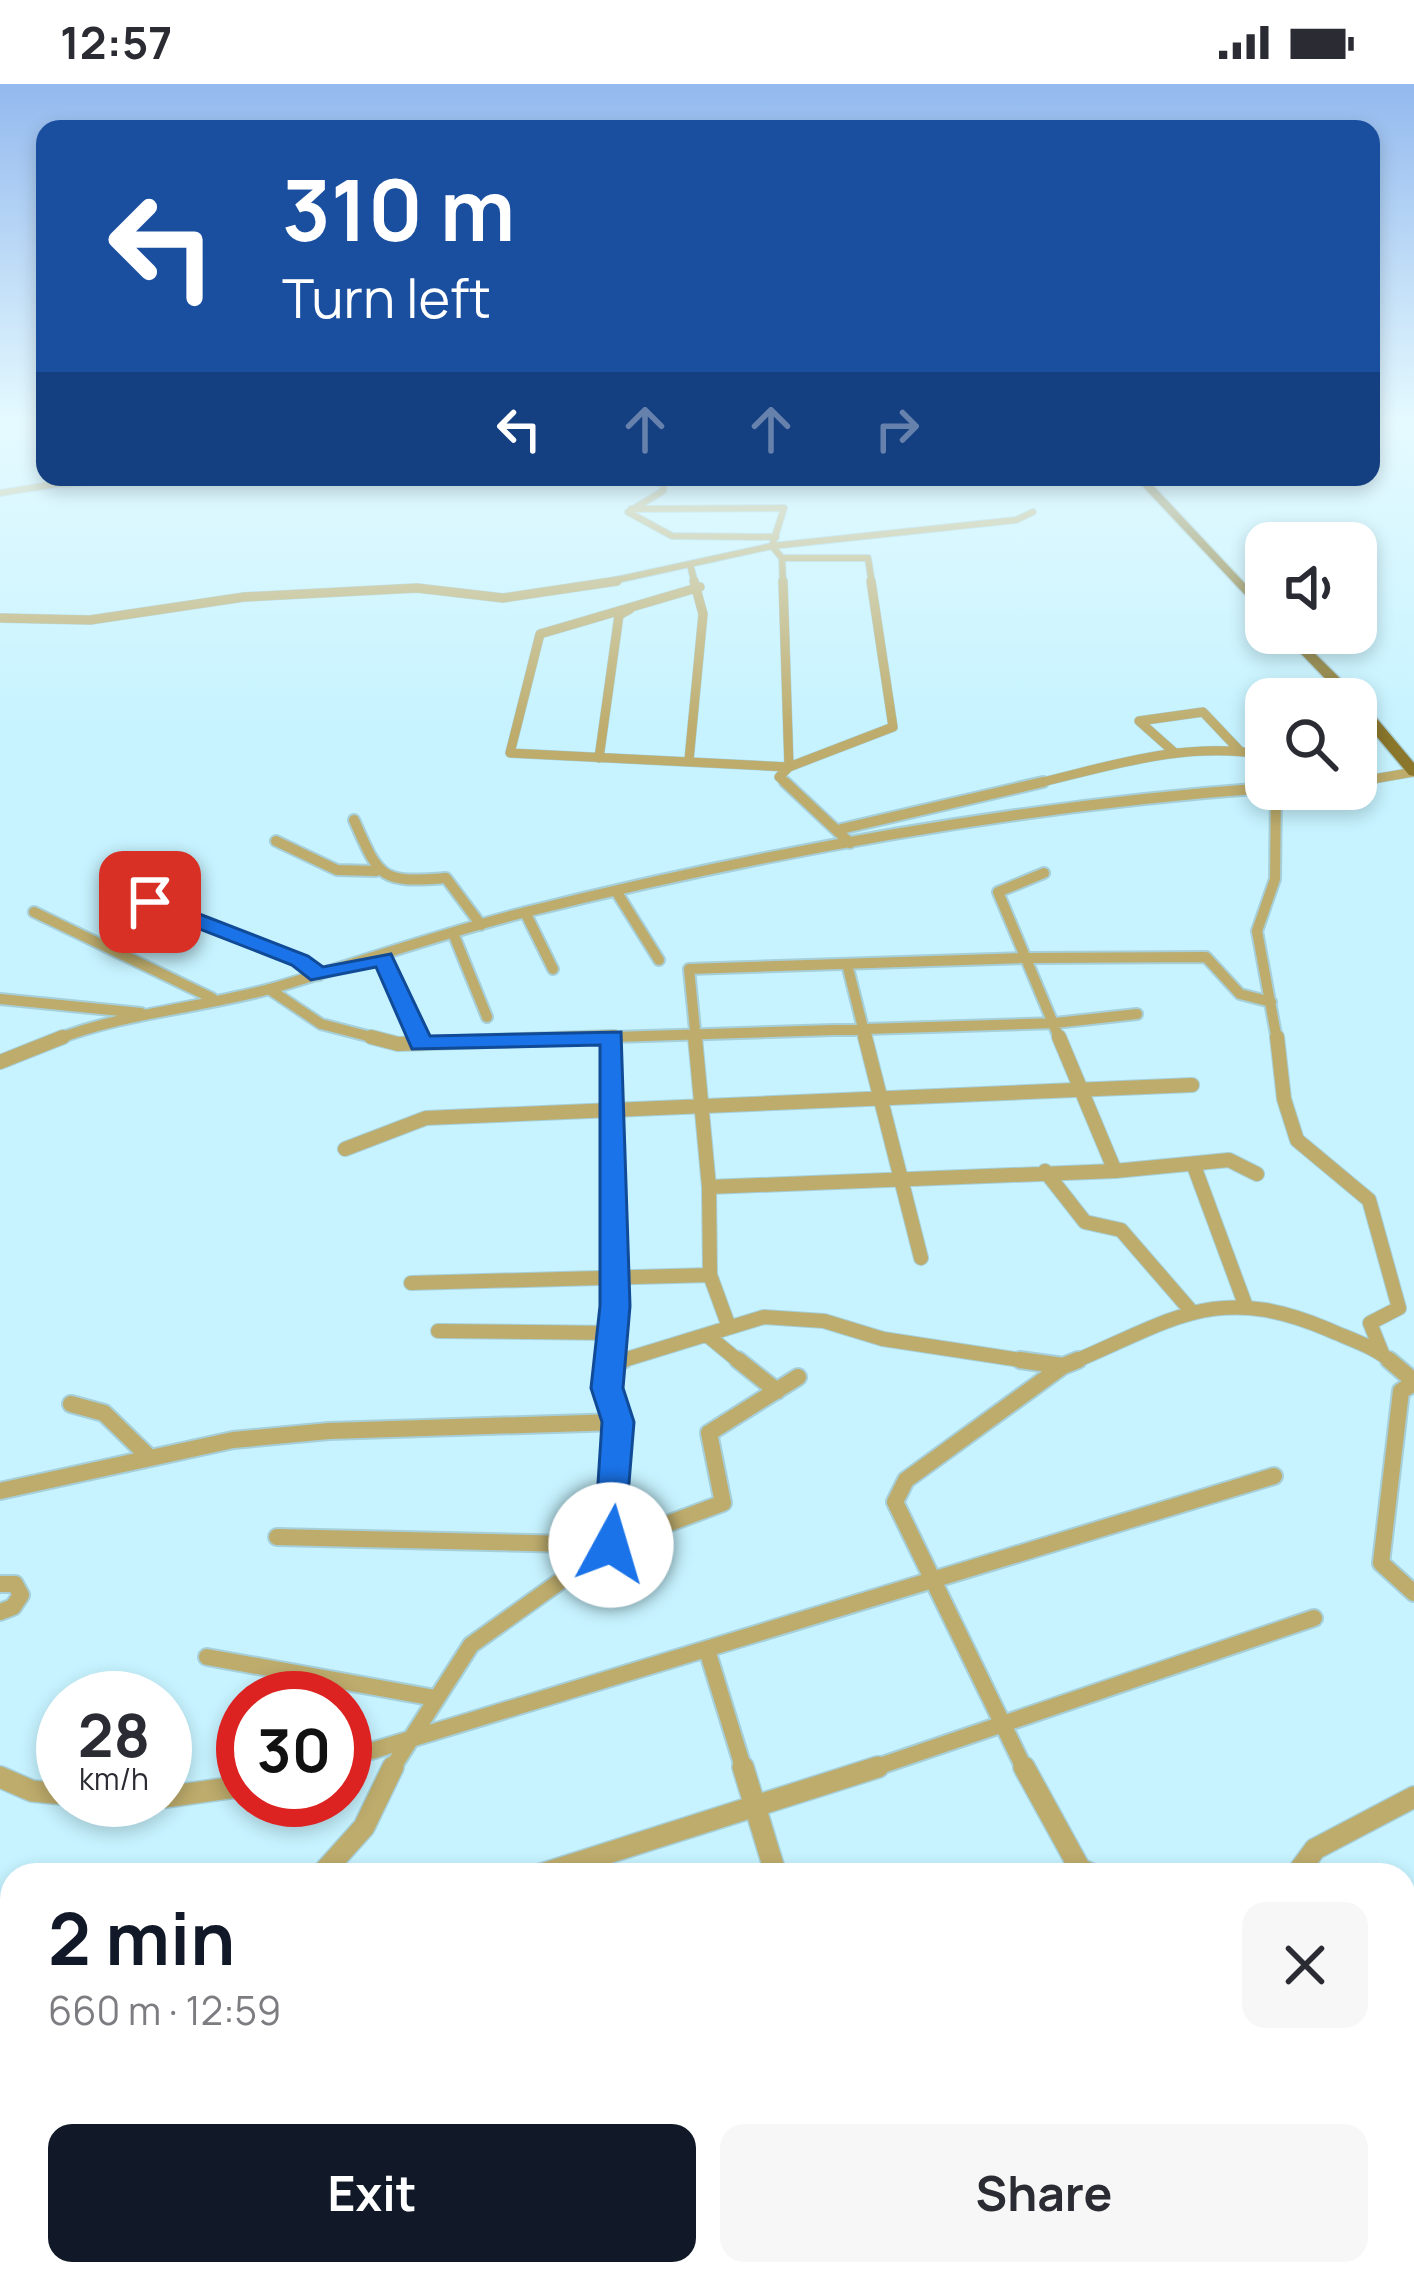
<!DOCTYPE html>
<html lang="en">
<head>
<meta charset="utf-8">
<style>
  body { margin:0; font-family:Manrope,sans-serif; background:#f7f7f7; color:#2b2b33; height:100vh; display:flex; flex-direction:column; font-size:45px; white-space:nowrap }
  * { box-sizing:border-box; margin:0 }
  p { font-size:39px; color:#7c7c81 }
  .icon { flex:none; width:66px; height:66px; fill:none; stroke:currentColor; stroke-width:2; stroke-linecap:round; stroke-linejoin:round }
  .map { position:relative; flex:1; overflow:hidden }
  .details { position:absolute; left:0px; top:1779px; width:1416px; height:423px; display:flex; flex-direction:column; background:#fff; border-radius:36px 36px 0 0; box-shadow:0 6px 18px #0003 }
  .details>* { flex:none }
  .hud { position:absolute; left:36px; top:36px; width:1344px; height:366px; border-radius:24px; box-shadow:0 6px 18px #0003; background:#1a4fa0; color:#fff; overflow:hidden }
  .controls { position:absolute; left:1245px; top:438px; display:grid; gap:24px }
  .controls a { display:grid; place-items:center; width:132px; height:132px; border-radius:24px; background:#fff; box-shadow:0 6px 18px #0003; font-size:60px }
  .speed { position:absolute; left:36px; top:1587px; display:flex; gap:24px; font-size:60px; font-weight:700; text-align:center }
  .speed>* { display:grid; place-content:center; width:156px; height:156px; border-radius:50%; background:#fff; box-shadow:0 6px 18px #0003; line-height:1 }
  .speed small { font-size:30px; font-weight:400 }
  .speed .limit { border:18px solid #d22; background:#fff; color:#111 }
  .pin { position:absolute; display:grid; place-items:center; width:102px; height:102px; color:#fff; margin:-51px; border-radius:24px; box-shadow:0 6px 18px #0006 }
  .me { position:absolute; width:132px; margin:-66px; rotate:6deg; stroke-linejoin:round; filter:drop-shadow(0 0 9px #0008) }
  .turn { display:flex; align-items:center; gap:42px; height:252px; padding:0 48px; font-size:54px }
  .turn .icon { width:156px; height:156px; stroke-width:2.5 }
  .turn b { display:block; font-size:84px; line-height:102px }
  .lanes { display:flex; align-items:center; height:114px; padding:0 48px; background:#0003; justify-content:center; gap:60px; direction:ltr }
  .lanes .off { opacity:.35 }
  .round { display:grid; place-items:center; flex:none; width:126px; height:126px; border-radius:24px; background:#f7f7f7 }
  .head { display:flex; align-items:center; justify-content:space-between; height:204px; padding:0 48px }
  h1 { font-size:72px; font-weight:700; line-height:90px; color:#111827 }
  .button { display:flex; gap:24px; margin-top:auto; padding:24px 48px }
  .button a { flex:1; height:138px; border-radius:24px; background:#111827; color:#fff; font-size:48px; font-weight:700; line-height:138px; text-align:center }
  .button a+a { background:#f7f7f7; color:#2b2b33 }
  .status { display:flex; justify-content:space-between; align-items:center; height:84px; padding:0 60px; background:#fff; direction:ltr }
  .status svg { height:33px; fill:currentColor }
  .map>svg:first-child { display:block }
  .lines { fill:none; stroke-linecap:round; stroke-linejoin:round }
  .street-far5-casing { stroke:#a6cfd9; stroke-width:8 }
  .street-far4-casing { stroke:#a6cfd9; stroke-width:10 }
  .street-far3-casing { stroke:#a6cfd9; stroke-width:14 }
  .street-far2-casing { stroke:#a6cfd9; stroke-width:16 }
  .street-far1-casing { stroke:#a6cfd9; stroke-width:20 }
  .street-casing { stroke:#a6cfd9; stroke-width:24 }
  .primary-casing { stroke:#a6cfd9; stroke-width:3 }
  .street-far5 { stroke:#bdac6c; stroke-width:6 }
  .street-far4 { stroke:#bdac6c; stroke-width:9 }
  .street-far3 { stroke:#bdac6c; stroke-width:10 }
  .street-far2 { stroke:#bdac6c; stroke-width:14 }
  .street-far1 { stroke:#bdac6c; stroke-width:16 }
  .street { stroke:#bdac6c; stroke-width:21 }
  .primary { fill:#8a772c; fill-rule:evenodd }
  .route { fill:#1a73e8; stroke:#114b97; stroke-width:3 }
</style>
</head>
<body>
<div class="status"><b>12:57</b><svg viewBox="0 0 49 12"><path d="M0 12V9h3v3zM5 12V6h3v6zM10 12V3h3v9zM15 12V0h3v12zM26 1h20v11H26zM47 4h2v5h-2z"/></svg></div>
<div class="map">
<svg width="1414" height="2201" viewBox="0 0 1414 2201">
  <rect width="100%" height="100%" fill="#c6f3ff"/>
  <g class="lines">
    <defs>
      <path id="street-far5" d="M618,393L649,396
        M664,393L649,396L664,401L663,407L628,428L672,452L776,453
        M0,409L56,400L224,393
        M631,425L784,424L772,462L782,474L783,500
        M782,474H868L872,500
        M690,480L695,500
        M598,500L772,462L1016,436L1033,428"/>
      <path id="street-far4" d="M700,503L540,550L510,669L789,683L783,497
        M0,534L90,536L244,513L417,504L503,514L617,497
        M1175,669L1139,637L1203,628L1239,666
        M599,674L619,531L630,525
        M689,676L703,530L694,497
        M1356,698L1414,688
        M788,701L779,693L789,683L893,643L871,497
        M1030,701C1108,683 1184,656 1266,671"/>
      <path id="street-far3" d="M785,698L850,759
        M1276,705L1275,795L1257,847L1277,956
        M354,736C380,795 380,799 446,794L481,841
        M841,745L1043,698
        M276,757L337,786L376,787
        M1044,789L998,808L1060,956
        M116,805L300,877L319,891
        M616,807L659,876
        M34,828L212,914
        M525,828L553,885
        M453,849L487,933
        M1029,874L1206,873L1240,910L1271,918
        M383,875L420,956
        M847,880L866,956
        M269,905L321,940L383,956
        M0,915L141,929
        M55,956C126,928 204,924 277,903C361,878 445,848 530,827C771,767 1018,722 1266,704
        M520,956L1055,939L1137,930
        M696,956L689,885L1022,874"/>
      <path id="street-far2" d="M371,953L398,960L614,953
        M418,953L421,959
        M695,953L709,1103L710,1191L729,1243
        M865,953L921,1174
        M1059,953L1115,1087
        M1277,953L1284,1015L1297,1056L1369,1116L1399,1224L1370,1239L1382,1269
        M0,978L63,953
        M345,1065L426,1034L1192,1001
        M1194,1082L1245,1220
        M1045,1087L1085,1138L1121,1146L1192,1228
        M709,1103L1115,1087L1229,1076L1257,1090
        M411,1199L710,1191
        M438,1247L614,1249
        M707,1251L741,1279
        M610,1279L613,953
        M614,1279L764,1233L824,1237L883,1255L1040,1279
        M1071,1279C1173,1236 1216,1198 1327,1245C1349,1255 1374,1262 1393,1279"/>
      <path id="street-far1" d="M611,1276L607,1304L618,1338L611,1461
        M738,1276L777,1307
        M1020,1276L1063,1282L1078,1276
        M1389,1276L1414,1297
        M612,1279L623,1276
        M1414,1299L1401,1307L1381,1479L1414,1509
        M71,1320L104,1329L148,1372
        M0,1407L233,1356L329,1347L618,1338
        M277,1453L611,1461
        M0,1500H15L21,1511L13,1523L0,1528
        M707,1566L744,1686
        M207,1573L435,1614
        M345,1675L1274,1392
        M391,1686L471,1561L611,1461L723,1419L709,1349L798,1293
        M868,1686L1314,1534
        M1025,1686L895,1418L906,1396L1063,1282"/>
      <path id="street" d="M743,1683L776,1791
        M1024,1683L1080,1785L1093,1791
        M0,1693L32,1707L63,1710
        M165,1713L243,1702
        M130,1716H144
        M321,1791L364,1743L393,1683
        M539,1791L878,1683
        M1296,1791L1315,1765L1414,1713
        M0,1858L12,1855
        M0,2126L12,2121
        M386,2190L394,2201
        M228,2201L230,2190
        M871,2201L895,2190"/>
      <path id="primary" d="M1134,393H1145L1266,522V533Z
        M1281,549H1294L1358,612L1414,679V692L1409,691L1356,628V615H1345Z"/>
    </defs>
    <use href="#street-far5" class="street-far5-casing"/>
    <use href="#street-far4" class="street-far4-casing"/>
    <use href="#street-far3" class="street-far3-casing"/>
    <use href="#street-far2" class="street-far2-casing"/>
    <use href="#street-far1" class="street-far1-casing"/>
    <use href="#street" class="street-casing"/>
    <use href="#primary" class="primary-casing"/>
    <use href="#street-far5" class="street-far5"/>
    <use href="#street-far4" class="street-far4"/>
    <use href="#street-far3" class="street-far3"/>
    <use href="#street-far2" class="street-far2"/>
    <use href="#street-far1" class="street-far1"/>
    <use href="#street" class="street"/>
    <use href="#primary" class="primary"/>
  </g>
  <linearGradient id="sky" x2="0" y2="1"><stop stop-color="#93b9ee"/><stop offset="0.52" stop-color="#e5faff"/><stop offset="1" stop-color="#e5faff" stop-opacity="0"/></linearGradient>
  <rect width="1414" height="647" fill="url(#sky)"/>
  <path class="route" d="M143,814H158L308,872L323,883L391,870L430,952L621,948L630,1222L623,1304L634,1338L623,1472L611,1476L599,1472L594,1461L602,1338L591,1304L600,1222V961L412,965L376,883L311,896L292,881L143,823Z"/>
</svg>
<div class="controls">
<a><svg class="icon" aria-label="sound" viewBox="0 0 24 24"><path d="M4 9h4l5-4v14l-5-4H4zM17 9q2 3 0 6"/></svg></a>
<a><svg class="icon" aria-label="search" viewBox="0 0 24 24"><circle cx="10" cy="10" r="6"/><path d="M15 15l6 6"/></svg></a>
</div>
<div class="speed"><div>28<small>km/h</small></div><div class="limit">30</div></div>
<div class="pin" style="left:150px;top:818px;background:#d93025"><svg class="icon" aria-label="arrive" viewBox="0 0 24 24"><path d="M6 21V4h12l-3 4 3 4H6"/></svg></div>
<svg class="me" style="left:611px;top:1461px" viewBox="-20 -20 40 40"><circle r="19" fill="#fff"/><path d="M0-13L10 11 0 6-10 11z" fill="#1a73e8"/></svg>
<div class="hud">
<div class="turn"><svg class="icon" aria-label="left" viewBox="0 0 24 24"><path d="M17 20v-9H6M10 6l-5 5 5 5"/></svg><div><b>310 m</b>Turn left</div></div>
<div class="lanes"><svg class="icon" aria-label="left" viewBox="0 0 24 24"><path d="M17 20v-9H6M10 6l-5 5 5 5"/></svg><svg class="icon off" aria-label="ahead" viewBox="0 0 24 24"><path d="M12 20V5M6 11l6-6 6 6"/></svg><svg class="icon off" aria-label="ahead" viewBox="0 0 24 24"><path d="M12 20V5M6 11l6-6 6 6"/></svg><svg class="icon off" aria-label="right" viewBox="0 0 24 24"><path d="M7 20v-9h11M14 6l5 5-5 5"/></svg></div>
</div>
<section class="details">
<div class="head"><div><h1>2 min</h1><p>660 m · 12:59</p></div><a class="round"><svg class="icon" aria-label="close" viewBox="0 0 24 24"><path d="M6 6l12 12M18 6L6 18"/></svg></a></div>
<div class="button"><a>Exit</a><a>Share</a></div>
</section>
</div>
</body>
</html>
